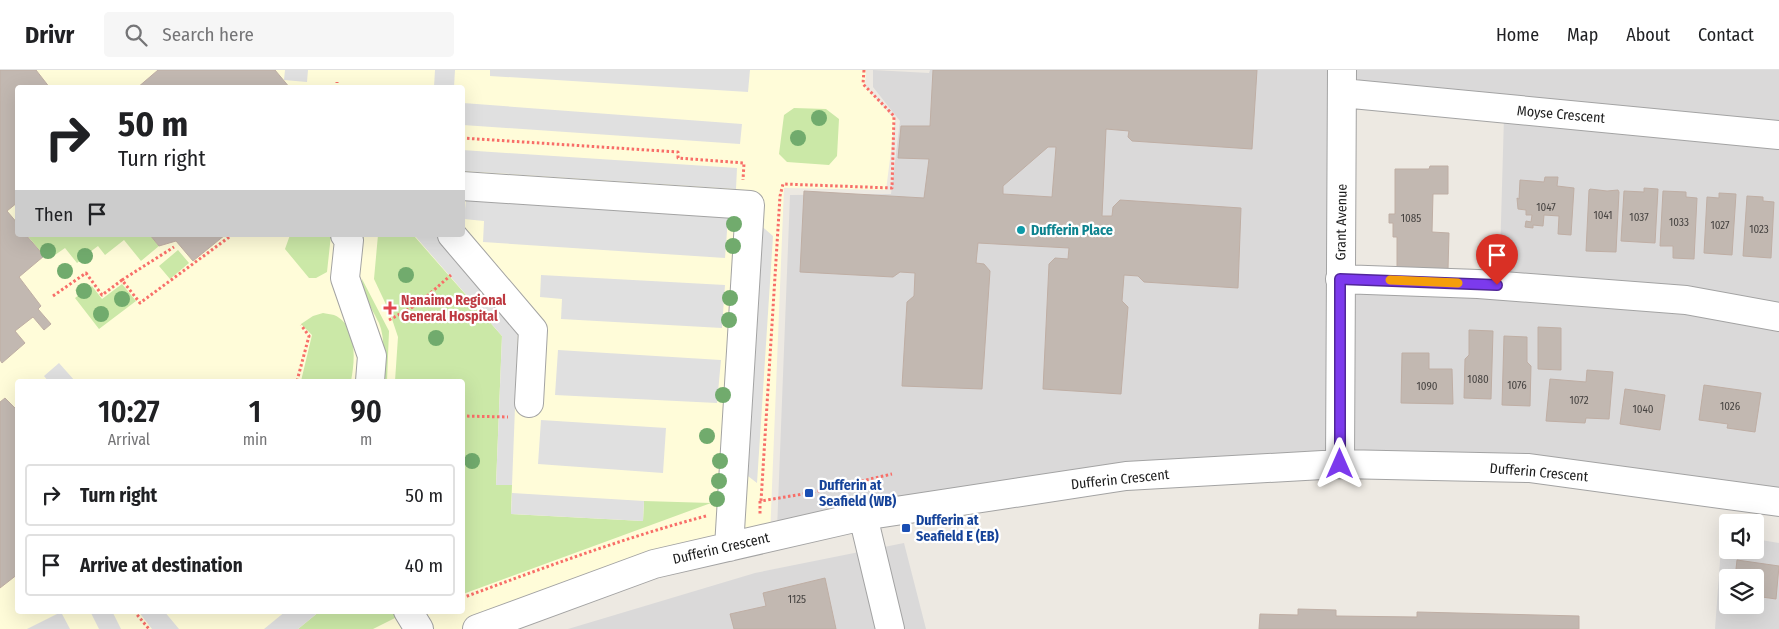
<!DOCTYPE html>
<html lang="en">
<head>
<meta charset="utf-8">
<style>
  body { margin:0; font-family:"Fira Sans Condensed",sans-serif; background:#f6f6f6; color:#202124; height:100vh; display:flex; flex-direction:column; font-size:19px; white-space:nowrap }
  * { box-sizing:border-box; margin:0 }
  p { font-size:16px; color:#757577 }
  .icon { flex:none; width:28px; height:28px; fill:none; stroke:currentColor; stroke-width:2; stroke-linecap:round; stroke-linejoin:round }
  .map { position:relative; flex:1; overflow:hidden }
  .drawer { position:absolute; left:15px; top:309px; width:450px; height:235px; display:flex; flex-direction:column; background:#fff; border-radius:5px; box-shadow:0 5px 20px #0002 }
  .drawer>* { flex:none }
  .banner { position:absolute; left:15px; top:15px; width:450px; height:152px; border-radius:5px; box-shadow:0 5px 20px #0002; background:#fff; color:#202124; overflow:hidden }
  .fabs { position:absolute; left:1719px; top:444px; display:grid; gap:10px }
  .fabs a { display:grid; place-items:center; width:45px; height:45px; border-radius:5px; background:#fff; box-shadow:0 5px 20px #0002; font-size:25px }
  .pin { position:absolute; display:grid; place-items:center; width:42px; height:42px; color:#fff; margin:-51px -21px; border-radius:50% 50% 50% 0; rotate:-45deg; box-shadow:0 0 5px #0007 }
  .pin .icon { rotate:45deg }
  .me { position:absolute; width:55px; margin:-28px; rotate:0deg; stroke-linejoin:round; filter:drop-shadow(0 0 4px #0008) }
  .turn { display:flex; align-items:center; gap:18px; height:105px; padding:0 20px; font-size:22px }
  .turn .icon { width:65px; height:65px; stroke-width:2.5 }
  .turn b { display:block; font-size:35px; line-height:42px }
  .then { display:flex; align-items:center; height:48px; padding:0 20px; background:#0003; gap:10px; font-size:19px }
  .eta { display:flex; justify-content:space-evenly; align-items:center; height:85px; text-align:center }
  .eta b { font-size:30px; font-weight:600; line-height:35px }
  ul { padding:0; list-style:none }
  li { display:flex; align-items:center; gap:15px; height:62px; margin:0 10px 8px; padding:0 10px; border:2px solid #e0e0e0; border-radius:5px }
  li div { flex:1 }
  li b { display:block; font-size:19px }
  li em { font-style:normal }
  header { display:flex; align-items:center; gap:30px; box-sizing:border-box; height:70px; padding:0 25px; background:#fff; border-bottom:1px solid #e0e0e0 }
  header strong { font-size:24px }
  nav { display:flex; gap:28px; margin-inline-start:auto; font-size:18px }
  .search { width:350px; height:45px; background:#f6f6f6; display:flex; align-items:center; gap:12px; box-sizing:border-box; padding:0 18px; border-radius:5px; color:#757577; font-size:19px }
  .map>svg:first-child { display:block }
  .residential { fill:#dad9d9; fill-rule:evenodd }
  .education { fill:#fffcd9; fill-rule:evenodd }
  .grass { fill:#cbe8a7 }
  .parking { fill:#e0e0e0 }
  .building { fill:#c2b8b1; stroke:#bfaea4; fill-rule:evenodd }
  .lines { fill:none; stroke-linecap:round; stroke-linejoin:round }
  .minor-casing { stroke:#a3a3a3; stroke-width:30 }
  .path { stroke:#f86e68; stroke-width:3; stroke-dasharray:2.5 2.5; stroke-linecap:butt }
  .minor { stroke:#fff; stroke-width:28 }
  .tree { fill:#71ab6d }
  .route-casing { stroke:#51269a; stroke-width:12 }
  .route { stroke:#7c3aed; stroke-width:9 }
  .slow { stroke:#f59e0b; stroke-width:9 }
  .culture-dot { fill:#0f9aa8; stroke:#fff; stroke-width:2 }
  .health-dot { fill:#e0444e; stroke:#fff; stroke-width:2 }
  .transit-dot { fill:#1a4fb4; stroke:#fff; stroke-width:2 }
  .labels { text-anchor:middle; stroke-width:4.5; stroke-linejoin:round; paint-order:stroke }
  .number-label { font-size:11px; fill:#464341 }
  .street-label { font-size:14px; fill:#1c1c1c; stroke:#fff }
  .culture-label { font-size:14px; font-weight:bold; fill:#0d838f; stroke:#fff; text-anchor:start }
  .health-label { font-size:14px; font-weight:bold; fill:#be3a42; stroke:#fff; text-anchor:start }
  .transit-label { font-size:14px; font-weight:bold; fill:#164399; stroke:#fff; text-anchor:start }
</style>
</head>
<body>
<header>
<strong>Drivr</strong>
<div class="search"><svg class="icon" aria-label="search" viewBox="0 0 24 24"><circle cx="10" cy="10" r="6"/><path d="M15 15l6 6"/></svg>Search here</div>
<nav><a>Home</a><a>Map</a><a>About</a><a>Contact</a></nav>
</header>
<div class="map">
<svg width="1779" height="559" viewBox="0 0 1779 559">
  <rect width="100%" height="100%" fill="#ede9e2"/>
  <path class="residential" d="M873,0L929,3L930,0H1335L1334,387L777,460L790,125L891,124L900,51L873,17Z
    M1349,0H1779V425L1348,387L1349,203L1499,223L1504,46L1349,18Z
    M1722,464L1727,465L1728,480H1755V469L1779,473V559H1715ZM1728,508H1755V535H1728Z
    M904,473L926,559H568L755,503Z"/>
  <path class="education" d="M0,0H866L865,16L895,50L886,120L784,118L770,467L477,559H0ZM18,18H462V165H18ZM18,311H462V541H18Z"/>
  <path class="grass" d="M794,38L826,39L839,49L837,86L829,95L787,92L779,84L784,45Z
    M27,165H150L159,176L141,191L124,170L105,185L98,176L90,182L86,178L78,185L81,190L77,193L65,178L52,187L44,186Z
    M290,165H331L327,202L316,208H309L285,179Z
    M378,165H417L415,167L502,266L496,415H512L511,444L643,451L644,431L711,433L463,524L462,311H395L398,267L390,243L374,209Z
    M178,180L189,193L170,209L159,196Z
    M362,209L389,261L387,311H381C383,293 386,270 379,253C371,236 363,228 362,209Z
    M83,214L88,219L92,216L102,229L122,214L136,231L99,259L75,228L79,225L75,220Z
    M323,243C326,244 331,244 334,245C358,255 355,291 351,311H301L312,265L301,254L313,246Z
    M320,541H393L397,547L373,559H298Z"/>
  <path class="parking" d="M285,0H308L307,12L284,10Z
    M435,0H455L454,17H434Z
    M490,0H750L748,22L490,6Z
    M463,33L742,54L740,74L463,55Z
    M462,80L737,98L736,119L463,101Z
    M466,130L728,148L725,188L483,172L484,151L464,149Z
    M757,152L773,166L757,413L740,400Z
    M417,165H436L518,260L512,415H496L502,266L415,166Z
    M541,205L725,215L722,258L561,249L562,229L540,227Z
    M558,280L721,290L717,333L555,325Z
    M59,293L75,311H48L44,306Z
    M541,350L666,358L663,403L538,394Z
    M512,423L644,431L643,451L511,444Z
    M90,541H112L121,559H99Z
    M138,541H164L179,559H152Z
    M286,541H320L298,559H264Z
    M61,542L70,559H27Z"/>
  <path class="building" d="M0,0H36L50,18H18V132L7,141L18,154V165H26L44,186L19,207L41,236L38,239L51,254L44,260L33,247L15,261L25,273L2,293L0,290Z
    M158,0H275L290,18H137Z
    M933,0H1257L1252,79L1132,71L1128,67L1129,61L1106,59L1102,146H1112L1113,137L1120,130L1241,138L1238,218L1144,212L1138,206L1124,205L1122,231L1128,237L1121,324L1043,319L1049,194L1055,188L1068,189L1069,178L978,173L976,193L984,194L990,201L982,319L902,316L907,232L914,226L915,203L900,202L893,207L800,202L804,121L924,128L929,89L898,88L901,56H930ZM1048,77H1056L1052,127L1003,124V116Z
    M1430,96H1448V124H1433L1432,162L1449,163L1448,200H1397V167H1393V153H1389V144H1395V99H1429Z
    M1545,107H1558L1557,116L1574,118L1571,165L1558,164L1559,146L1544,145L1543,156L1533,155V158L1525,157L1526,151L1531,152L1532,145H1526V140L1518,139L1517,128L1519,129L1520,110L1544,112Z
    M1644,118L1658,119L1655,173L1621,171L1624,121L1644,122Z
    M1590,119L1607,121L1618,120L1619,122L1616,182L1586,181L1589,120Z
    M1663,121L1686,122V127L1697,128L1694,189L1673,188V176H1660Z
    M1719,123L1736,124L1732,185L1704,183L1707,127L1719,128Z
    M1747,126L1763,127V131L1774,132L1771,188L1743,186Z
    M150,165H225L193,191L176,171L159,176Z
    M1538,257L1561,258V300L1538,299Z
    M1469,260L1493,261L1491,329L1464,328L1465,289L1469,285Z
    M1504,266L1527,267V292L1531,296L1530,336L1502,335Z
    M1402,283H1429V299H1452L1453,334L1401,333Z
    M1587,300L1613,302L1609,349L1586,348L1585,353L1546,351L1550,309L1586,312Z
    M1704,315L1761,323L1755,362L1727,358L1728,354L1699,350Z
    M1625,319L1665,325L1660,360L1620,354Z
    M5,328L18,341V504L0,518V332Z
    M1737,490L1779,496L1776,529L1755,526V508H1735Z
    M825,508L836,559H734L730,544L766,536L763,523Z
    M1298,539L1336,540V546L1417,547V542L1579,546V559H1259L1260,544L1298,545Z"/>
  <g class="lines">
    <defs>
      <path id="minor" d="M1342,23L1779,65
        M462,116L750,135L729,477
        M345,165L349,170L345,208L372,286L370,311
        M452,165L533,260L529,333
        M1340,209L1478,214L1686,230L1779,247
        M1340,394L1342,0
        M863,446L890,559
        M408,541L419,559
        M477,559L654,494L863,446L1126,406L1340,394L1529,398L1779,432"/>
    </defs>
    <use href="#minor" class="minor-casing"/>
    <path class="path" d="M864,0L863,14L894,46L892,118L783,114L780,126L761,431L809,423L892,404
      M337,18V12
      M462,68L678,82V88L744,93L743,110
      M122,210L174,177
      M53,226L86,203L102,225L122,210L140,233L232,165
      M389,250L418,234L451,205
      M297,311L309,266L301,255
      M462,346L508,347
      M760,431V444
      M462,528C543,498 623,468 706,446
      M134,541L149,559"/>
    <use href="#minor" class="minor"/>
  </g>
  <g class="tree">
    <circle cx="819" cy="48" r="8"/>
    <circle cx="798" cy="68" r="8"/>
    <circle cx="734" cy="154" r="8"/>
    <circle cx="733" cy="176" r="8"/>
    <circle cx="48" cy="181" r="8"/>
    <circle cx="85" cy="186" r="8"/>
    <circle cx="65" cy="201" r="8"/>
    <circle cx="406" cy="205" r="8"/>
    <circle cx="84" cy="221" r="8"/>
    <circle cx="730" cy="228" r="8"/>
    <circle cx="122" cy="229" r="8"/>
    <circle cx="101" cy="244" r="8"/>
    <circle cx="729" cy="250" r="8"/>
    <circle cx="436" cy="268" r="8"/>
    <circle cx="723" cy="325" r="8"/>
    <circle cx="707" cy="366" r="8"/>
    <circle cx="472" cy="391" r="8"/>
    <circle cx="720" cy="391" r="8"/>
    <circle cx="719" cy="411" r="8"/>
    <circle cx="717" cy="429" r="8"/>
  </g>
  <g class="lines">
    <defs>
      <path id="route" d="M1340,394V209L1497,215"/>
    </defs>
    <use href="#route" class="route-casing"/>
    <use href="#route" class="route"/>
    <path class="slow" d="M1390,210L1458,213"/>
  </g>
  <circle class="culture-dot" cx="1021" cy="160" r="5"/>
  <path class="health-dot" d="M387.5 230.5h5v5h5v5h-5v5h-5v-5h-5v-5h5z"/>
  <g class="transit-dot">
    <rect x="804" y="418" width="10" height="10" rx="2.5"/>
    <rect x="901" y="453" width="10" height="10" rx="2.5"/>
  </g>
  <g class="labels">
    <g class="number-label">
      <text x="1546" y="141">1047</text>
      <text x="1603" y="149">1041</text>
      <text x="1639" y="151">1037</text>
      <text x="1411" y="152">1085</text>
      <text x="1679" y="156">1033</text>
      <text x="1720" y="159">1027</text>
      <text x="1759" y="163">1023</text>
      <text x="1478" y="313">1080</text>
      <text x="1517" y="319">1076</text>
      <text x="1427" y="320">1090</text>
      <text x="1579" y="334">1072</text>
      <text x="1730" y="340">1026</text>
      <text x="1643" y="343">1040</text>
      <text x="797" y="533">1125</text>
    </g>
    <g class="street-label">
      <text transform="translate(1561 44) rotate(5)" y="5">Moyse Crescent</text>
      <text transform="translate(1341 152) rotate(-89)" y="5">Grant Avenue</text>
      <text transform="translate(1539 402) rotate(5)" y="5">Dufferin Crescent</text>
      <text transform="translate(1120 409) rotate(-6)" y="5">Dufferin Crescent</text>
      <text transform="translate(721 478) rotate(-13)" y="5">Dufferin Crescent</text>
    </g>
    <g class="culture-label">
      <text x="1031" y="165">Dufferin Place</text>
    </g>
    <g class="health-label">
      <text x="401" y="235">Nanaimo Regional<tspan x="401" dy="16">General Hospital</tspan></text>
    </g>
    <g class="transit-label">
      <text x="819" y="420">Dufferin at<tspan x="819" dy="16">Seafield (WB)</tspan></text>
      <text x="916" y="455">Dufferin at<tspan x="916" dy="16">Seafield E (EB)</tspan></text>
    </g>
  </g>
</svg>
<div class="fabs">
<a><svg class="icon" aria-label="sound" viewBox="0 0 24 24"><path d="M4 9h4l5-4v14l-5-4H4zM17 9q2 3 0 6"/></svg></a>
<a><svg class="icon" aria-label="layers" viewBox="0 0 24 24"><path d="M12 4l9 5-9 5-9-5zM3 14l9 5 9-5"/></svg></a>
</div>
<div class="pin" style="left:1497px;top:215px;background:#d93025"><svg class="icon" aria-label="arrive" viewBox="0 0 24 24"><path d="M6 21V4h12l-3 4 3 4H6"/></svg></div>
<svg class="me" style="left:1340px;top:394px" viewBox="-20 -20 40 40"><path d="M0-17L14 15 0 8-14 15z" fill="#7c3aed" stroke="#fff" stroke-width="4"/></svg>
<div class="banner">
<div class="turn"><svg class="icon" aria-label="right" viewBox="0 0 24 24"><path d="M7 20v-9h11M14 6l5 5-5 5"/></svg><div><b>50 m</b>Turn right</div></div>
<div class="then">Then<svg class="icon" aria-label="arrive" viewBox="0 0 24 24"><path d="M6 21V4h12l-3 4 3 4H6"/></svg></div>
</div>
<section class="drawer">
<div class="eta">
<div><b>10:27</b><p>Arrival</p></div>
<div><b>1</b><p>min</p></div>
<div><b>90</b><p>m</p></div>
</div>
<ul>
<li><svg class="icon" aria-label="right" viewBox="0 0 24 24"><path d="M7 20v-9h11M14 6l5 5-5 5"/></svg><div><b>Turn right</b></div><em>50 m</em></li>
<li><svg class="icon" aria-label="arrive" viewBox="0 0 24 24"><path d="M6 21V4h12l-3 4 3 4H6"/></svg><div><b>Arrive at destination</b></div><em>40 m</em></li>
</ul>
</section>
</div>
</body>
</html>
